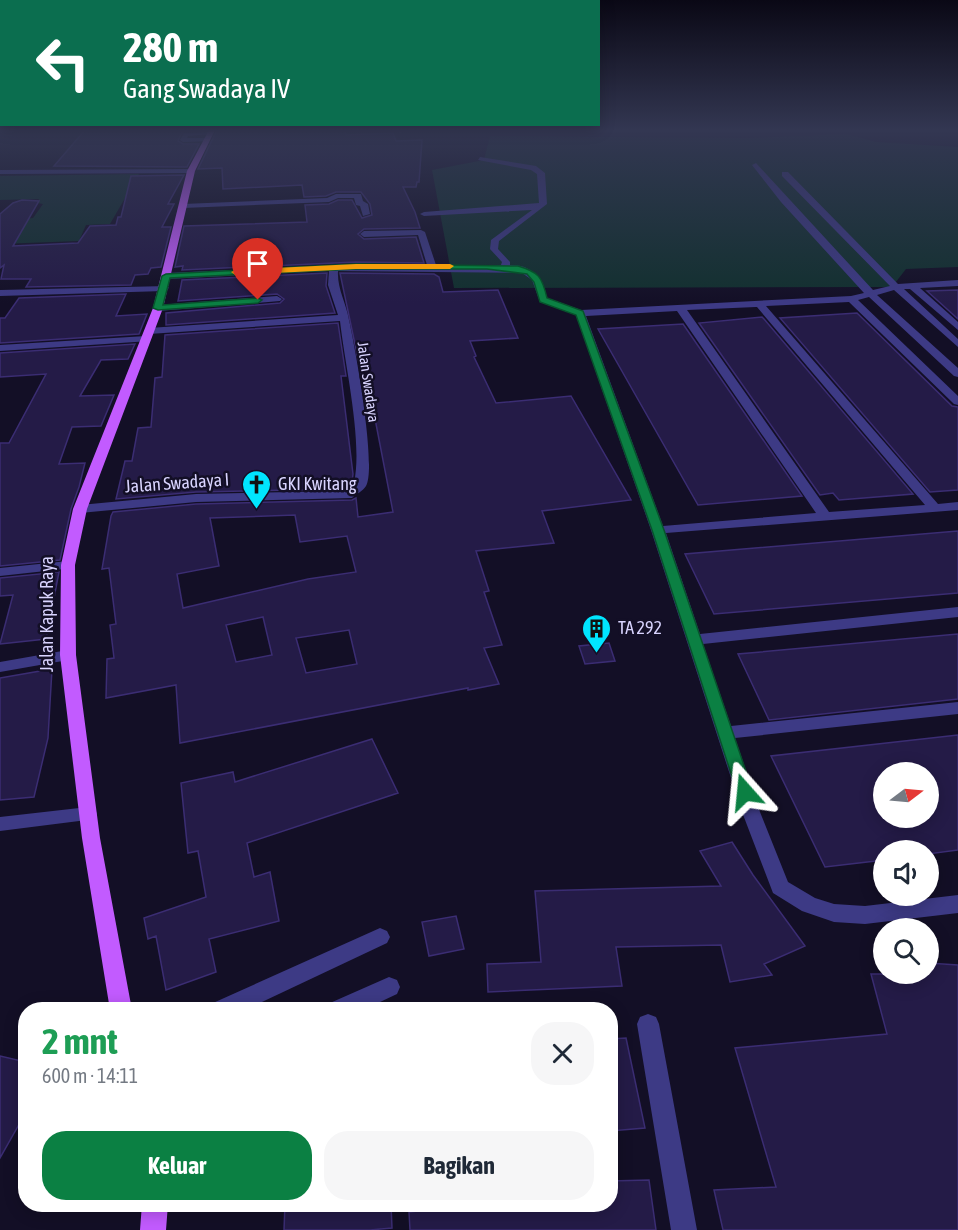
<!DOCTYPE html>
<html lang="id">
<head>
<meta charset="utf-8">
<style>
  body { margin:0; font-family:"Asap Condensed",sans-serif; background:#f6f6f7; color:#1f2937; height:100vh; display:flex; flex-direction:column; font-size:22px; white-space:nowrap }
  * { box-sizing:border-box; margin:0 }
  p { font-size:20px; color:#747a83 }
  .icon { flex:none; width:33px; height:33px; fill:none; stroke:currentColor; stroke-width:2; stroke-linecap:round; stroke-linejoin:round }
  .map { position:relative; flex:1; overflow:hidden }
  .details { position:absolute; left:18px; top:1002px; width:600px; height:210px; display:flex; flex-direction:column; background:#fff; border-radius:24px; box-shadow:0 3px 15px #0003 }
  .details>* { flex:none }
  .guide { position:absolute; left:0px; top:0px; width:600px; height:126px; box-shadow:0 3px 15px #0003; background:#0b6e4f; color:#fff; overflow:hidden }
  .needle { width:39px; rotate:74deg }
  .controls { position:absolute; left:873px; top:762px; display:grid; gap:12px }
  .controls a { display:grid; place-items:center; width:66px; height:66px; border-radius:50%; background:#fff; box-shadow:0 3px 15px #0003; font-size:30px }
  .pin { position:absolute; display:grid; place-items:center; width:51px; height:51px; color:#fff; margin:-62px -26px; border-radius:50% 50% 50% 0; rotate:-45deg; box-shadow:0 0 6px #0007 }
  .pin .icon { rotate:45deg }
  .me { position:absolute; width:66px; margin:-33px; rotate:342deg; stroke-linejoin:round; filter:drop-shadow(0 0 4px #0008) }
  .turn { display:flex; align-items:center; gap:21px; height:126px; padding:0 24px; font-size:27px }
  .turn .icon { width:78px; height:78px; stroke-width:2.5 }
  .turn b { display:block; font-size:42px; line-height:51px }
  .round { display:grid; place-items:center; flex:none; width:63px; height:63px; border-radius:24px; background:#f6f6f7 }
  .head { display:flex; align-items:center; justify-content:space-between; height:102px; padding:0 24px }
  h1 { font-size:36px; font-weight:700; line-height:45px; color:#1e9e55 }
  .primary-button { display:flex; gap:12px; margin-top:auto; padding:12px 24px }
  .primary-button a { flex:1; height:69px; border-radius:24px; background:#0b8043; color:#fff; font-size:24px; font-weight:700; line-height:69px; text-align:center }
  .primary-button a+a { background:#f6f6f7; color:#1f2937 }
  .map>svg:first-child { display:block }
  .green { fill:#12302f }
  .building { fill:#241b47; stroke:#3b2d73; stroke-width:1.5; fill-rule:evenodd }
  .lines { fill:none; stroke-linecap:round; stroke-linejoin:round }
  .minor { fill:#3d3a85; fill-rule:evenodd }
  .major { fill:#c25bff; fill-rule:evenodd }
  .route { fill:#0b8043; stroke:#07532c; stroke-width:1.5 }
  .slow { fill:#f59e0b }
  .labels { text-anchor:middle; stroke-width:5; stroke-linejoin:round; paint-order:stroke }
  .far-street-label { font-size:15px; fill:#d9d4ff; stroke:#130f26 }
  .street-label { font-size:18px; fill:#d9d4ff; stroke:#130f26 }
  .poi-label { font-size:18px; fill:#d9d4ff; stroke:#130f26; text-anchor:start }
</style>
</head>
<body>
<div class="map">
<svg width="958" height="1230" viewBox="0 0 958 1230">
  <rect width="100%" height="100%" fill="#130f26"/>
  <path class="green" d="M846,134L876,142L958,147V267L906,269L892,287L454,288L432,170L484,160L490,136L749,138Z
    M139,174L110,224L86,225L79,241L0,244L10,220L33,218L43,204L37,203L39,199L0,200V176Z"/>
  <path class="building" d="M85,130H194L182,132L178,141L183,144H199L187,167L54,166Z
    M217,130H345L346,135L393,133L396,141L422,140L419,182H417L416,187H403L415,212L420,228L364,229L358,234L364,239L416,237L424,263L356,262L182,270L183,266L175,267L184,226L307,222L305,205L329,204L338,200H352L362,218L372,215L370,204L361,192H336L326,196L304,197L302,185L223,189L222,168L198,169Z
    M184,175L168,204H174L162,227H171L161,267L151,268L148,274L135,275L131,285L26,287L31,279H1L4,265L0,268V214L13,203L22,200L39,201L13,246L78,243L90,226L116,225L118,217H121L131,176Z
    M327,273L326,286L335,313L166,325V313L280,303L284,299L277,294L178,301L182,280Z
    M340,273L434,274L439,277L443,292L498,290L518,338L470,341L476,356L474,357L496,403L571,396L631,500L542,511L554,543L476,551L489,591L484,592L502,645L484,648L499,684L468,690V688L180,743L176,685L106,698L107,659L114,658L110,625L116,624L109,568L102,569L111,516L113,512L196,504L352,500L356,498L358,517L393,512L366,372L361,373ZM295,515L300,542L347,536L356,572L308,579L183,608L177,574L219,566L210,518ZM263,617L272,655L236,662L226,625ZM349,630L357,664L306,673L296,638Z
    M958,290V319L927,291Z
    M126,294L116,316L147,314L139,334L0,343V318H5L19,298Z
    M857,313L952,406L958,407V490L930,492L780,318Z
    M762,317L764,319L913,494L839,500L833,493L820,495L699,323Z
    M338,323L346,376H341L353,474L352,482L343,489L196,492L116,499L125,461H132L138,428L151,427L155,378L162,377L165,335Z
    M683,324L802,496L698,505L598,329Z
    M135,344L128,359L101,360L80,396L114,395L101,426L72,427L59,464L85,463L79,487L71,509L60,560L0,566V443H9L46,374L0,377V353Z
    M958,531V593L714,614L685,554Z
    M59,572L46,639L0,644L13,595L0,596V578Z
    M958,634V699L769,720L738,654Z
    M609,643L615,661L585,664L579,646Z
    M52,669L48,738L34,797L0,800V678Z
    M958,735V850L928,854V850H884V860L825,867L771,756ZM884,772H928V818H884Z
    M372,739L398,793L247,843L254,877L270,872L279,921L209,939L216,972L166,990L156,936L148,939L144,918L206,897L198,851L188,853L181,783L233,772L235,782Z
    M732,842L753,875L805,946L764,964L772,975L730,982L721,945L616,947L622,986L488,992L487,964L541,962L535,891L721,886L700,851Z
    M456,916L464,949L429,956L422,922Z
    M928,963L958,965V1230H723L714,1190L776,1187L735,1048L887,1034L871,974H928Z
    M626,1038L645,1128L610,1131V1039Z
    M0,1056L26,1062V1112L0,1158Z
    M649,1180L656,1230H410L409,1212L480,1204H610V1181Z
    M285,1204H391L392,1228L370,1230H284Z"/>
  <g class="lines">
    <path class="minor" d="M394,130H403V131L400,133Z
      M212,132V134L188,136L187,138H207L209,141L183,142L180,140L184,133Z
      M480,157L536,166L545,173L547,204L499,241L498,249L510,262V265C534,265 540,278 547,298L581,310L851,296L864,293L781,202L752,165L756,163L873,290L890,286L782,176V172H788L898,284L958,280V286L920,288L958,322V330L910,289H904L958,339V347L894,290L877,295L958,368V377L954,376L869,297L858,300L958,396V405L954,404L849,302L766,306L938,504L958,502V510L666,533L700,634L958,607V617L703,644L731,726L958,702V714L735,738L760,812L788,882L815,898L834,904L865,906L958,895V913L865,924L834,922L802,911L773,893L742,812L651,530L576,315L540,302L532,280L522,273L338,271C337,289 346,302 349,320C355,346 377,467 366,486C363,491 356,494 352,498L196,502L80,513L73,509L80,505L196,494L344,491L354,483C363,442 345,366 340,321L149,334L144,331L149,328L338,315L328,285L329,271L167,279L162,276L167,273L356,264L427,265L418,235L364,237L360,234L364,231L421,230L425,232L436,265H501L502,262L490,249L491,240L532,210L424,216L420,214L424,212L539,203L537,174L531,170L478,160ZM756,307H757L925,505L829,512L687,310ZM677,311L816,513L663,526L586,316Z
      M194,169L191,173L0,174V170Z
      M336,194H361L363,201L368,204L370,214L363,216L360,206L356,205L354,198H338L329,202L183,208L179,206L183,204L327,198Z
      M167,286L169,288L164,291L0,296V290Z
      M277,296L282,299L280,301L158,311L153,308L158,305Z
      M146,336L150,337V341L0,351V345Z
      M68,561L73,562L75,565L73,568L0,576V568Z
      M68,650L74,651L76,655L74,659L0,672V662Z
      M88,807L95,809L97,814L95,819L0,831V817Z
      M380,928L387,931L390,937L387,943L245,1010H210L213,1003Z
      M389,977L397,980L400,987L397,994L363,1010H327L330,1003Z
      M648,1014L656,1017L659,1024L697,1230H671L637,1024L640,1017Z"/>
    <path class="major" d="M209,130H215L195,171L163,308L87,509L75,565L76,655L100,838L132,1010H110L82,838L60,655L61,565L73,509L153,308L187,171Z
      M142,1204H168L166,1230H140Z"/>
  </g>
  <linearGradient id="sky" x2="0" y2="1"><stop stop-color="#0a0815"/><stop offset="0.43" stop-color="#333752"/><stop offset="1" stop-color="#333752" stop-opacity="0"/></linearGradient>
  <rect width="958" height="303" fill="url(#sky)"/>
  <path class="route" d="M356,264L518,266C539,272 542,277 547,298L583,311L664,530L753,792L751,797L745,799L739,797L737,792L652,530L576,315L540,302L534,282L527,274L487,269H356L170,278L163,305L258,298L262,300L258,303L158,310L153,308L162,276L166,274Z"/>
  <path class="slow" d="M356,264H450L454,266L450,269H356L235,275L231,272L235,270Z"/>
  <defs>
    <symbol id="church-pin" viewBox="-11 -11 22 30"><path d="M0 17L-7.5 6A9.5 9.5 0 1 1 7.5 6Z" fill="#00e5ff" stroke="#130f26"/><path d="M-1.2-6h2.4v3.5h3.3v2.4h-3.3V6h-2.4V-.1h-3.3v-2.4h3.3Z" fill="#111"/></symbol>
    <symbol id="building-pin" viewBox="-11 -11 22 30"><path d="M0 17L-7.5 6A9.5 9.5 0 1 1 7.5 6Z" fill="#00e5ff" stroke="#130f26"/><path d="M-4-6H4V6H1V3H-1V6H-4ZM-2.5-4.3h1.7v1.8h-1.7ZM.8-4.3h1.7v1.8H.8ZM-2.5-1h1.7V.8h-1.7ZM.8-1h1.7V.8H.8Z" fill="#111"/></symbol>
  </defs>
  <g fill-rule="evenodd">
    <use href="#church-pin" x="240" y="468" width="33" height="45"/>
    <use href="#building-pin" x="580" y="612" width="33" height="45"/>
  </g>
  <g class="labels">
    <g class="far-street-label">
      <text transform="translate(368 382) rotate(82)" y="5">Jalan Swadaya</text>
    </g>
    <g class="street-label">
      <text transform="translate(177 483) rotate(-4)" y="6">Jalan Swadaya I</text>
      <text transform="translate(47 614) rotate(-90)" y="6">Jalan Kapuk Raya</text>
    </g>
    <g class="poi-label">
      <text x="278" y="490">GKI Kwitang</text>
      <text x="618" y="634">TA 292</text>
    </g>
  </g>
</svg>
<div class="controls">
<a><svg class="needle" viewBox="-14 -14 28 28"><path d="M0-13l5 13h-10z" fill="#e53935"/><path d="M0 13l5-13h-10z" fill="#747a83"/></svg></a>
<a><svg class="icon" aria-label="sound" viewBox="0 0 24 24"><path d="M4 9h4l5-4v14l-5-4H4zM17 9q2 3 0 6"/></svg></a>
<a><svg class="icon" aria-label="search" viewBox="0 0 24 24"><circle cx="10" cy="10" r="6"/><path d="M15 15l6 6"/></svg></a>
</div>
<div class="pin" style="left:258px;top:300px;background:#d93025"><svg class="icon" aria-label="arrive" viewBox="0 0 24 24"><path d="M6 21V4h12l-3 4 3 4H6"/></svg></div>
<svg class="me" style="left:745px;top:792px" viewBox="-20 -20 40 40"><path d="M0-17L14 15 0 8-14 15z" fill="#0b8043" stroke="#fff" stroke-width="4"/></svg>
<div class="guide">
<div class="turn"><svg class="icon" aria-label="left" viewBox="0 0 24 24"><path d="M17 20v-9H6M10 6l-5 5 5 5"/></svg><div><b>280 m</b>Gang Swadaya IV</div></div>
</div>
<section class="details">
<div class="head"><div><h1>2 mnt</h1><p>600 m · 14:11</p></div><a class="round"><svg class="icon" aria-label="close" viewBox="0 0 24 24"><path d="M6 6l12 12M18 6L6 18"/></svg></a></div>
<div class="primary-button"><a>Keluar</a><a>Bagikan</a></div>
</section>
</div>
</body>
</html>
